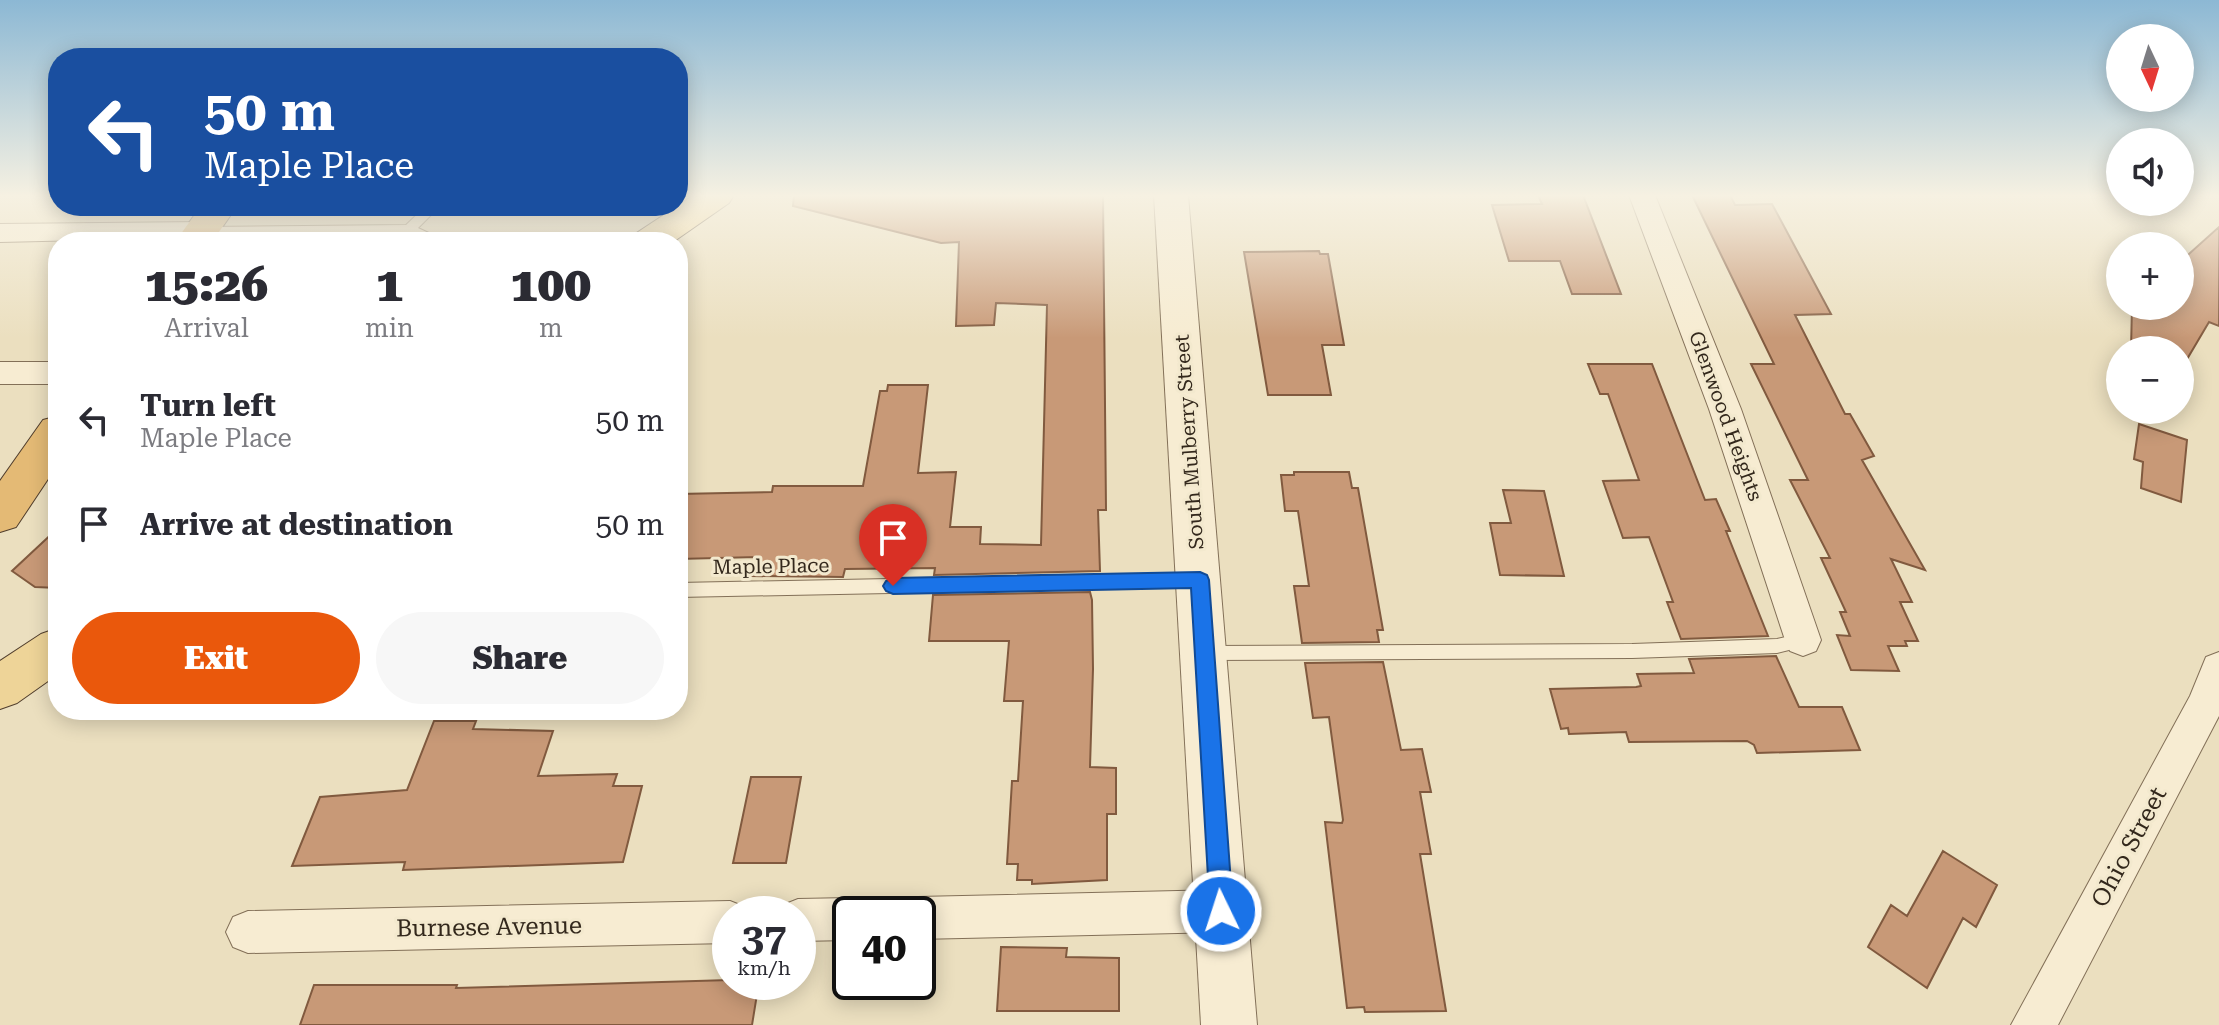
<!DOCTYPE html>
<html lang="en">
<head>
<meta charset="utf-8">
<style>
  body { margin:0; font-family:"Roboto Serif",serif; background:#f7f7f7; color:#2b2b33; height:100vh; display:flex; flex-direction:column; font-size:30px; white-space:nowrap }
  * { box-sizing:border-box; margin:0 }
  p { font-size:26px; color:#7c7c81 }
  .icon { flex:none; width:44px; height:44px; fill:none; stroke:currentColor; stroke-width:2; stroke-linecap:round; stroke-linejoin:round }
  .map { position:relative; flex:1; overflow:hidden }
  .sheet { position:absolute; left:48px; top:232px; width:640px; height:488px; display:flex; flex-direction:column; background:#fff; border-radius:32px; box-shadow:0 4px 20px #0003 }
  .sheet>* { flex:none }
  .top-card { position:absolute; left:48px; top:48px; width:640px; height:168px; border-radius:32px; box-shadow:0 4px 20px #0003; background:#1a4fa0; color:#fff; overflow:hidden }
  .needle { width:52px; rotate:176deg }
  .buttons { position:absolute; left:2106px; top:24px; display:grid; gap:16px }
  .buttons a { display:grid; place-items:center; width:88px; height:88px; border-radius:50%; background:#fff; box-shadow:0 4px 20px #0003; font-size:40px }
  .speed { position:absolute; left:712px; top:896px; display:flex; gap:16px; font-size:40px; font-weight:700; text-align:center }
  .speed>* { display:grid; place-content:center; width:104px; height:104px; border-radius:50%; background:#fff; box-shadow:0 4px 20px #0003; line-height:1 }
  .speed small { font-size:20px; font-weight:400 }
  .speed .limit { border:4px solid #111; border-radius:12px; background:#fff; color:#111 }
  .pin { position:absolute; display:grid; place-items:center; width:68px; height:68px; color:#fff; margin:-82px -34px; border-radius:50% 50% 50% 0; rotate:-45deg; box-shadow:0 0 8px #0007 }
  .pin .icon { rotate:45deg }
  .me { position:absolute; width:88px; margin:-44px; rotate:356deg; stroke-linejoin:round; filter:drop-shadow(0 0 6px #0008) }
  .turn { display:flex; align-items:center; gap:28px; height:168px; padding:0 24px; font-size:36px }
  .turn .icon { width:104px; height:104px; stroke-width:2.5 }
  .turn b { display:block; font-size:56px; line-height:68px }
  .eta { display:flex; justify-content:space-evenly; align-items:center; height:136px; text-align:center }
  .eta b { font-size:48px; font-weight:800; line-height:56px }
  .button { display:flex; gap:16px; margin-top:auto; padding:16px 24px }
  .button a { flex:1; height:92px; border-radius:48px; background:#ea580c; color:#fff; font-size:32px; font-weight:800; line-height:92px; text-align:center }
  .button a+a { background:#f7f7f7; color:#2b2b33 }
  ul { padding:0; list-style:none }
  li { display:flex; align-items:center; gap:24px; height:104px; padding:0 24px }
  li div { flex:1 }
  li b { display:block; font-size:30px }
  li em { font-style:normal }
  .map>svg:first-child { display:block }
  .building { fill:#c89977; stroke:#815a3f; stroke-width:2 }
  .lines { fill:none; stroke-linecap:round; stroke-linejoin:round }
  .service-casing { stroke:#837058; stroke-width:2 }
  .minor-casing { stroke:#837058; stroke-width:2 }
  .tertiary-casing { stroke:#837058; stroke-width:2 }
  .primary-casing { stroke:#513e2d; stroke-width:2 }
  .trunk-casing { stroke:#513e2d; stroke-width:2 }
  .service { fill:#f7ecd2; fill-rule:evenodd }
  .minor { fill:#f7ecd2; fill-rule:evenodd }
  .tertiary { fill:#f7ecd2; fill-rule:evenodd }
  .primary { fill:#eed498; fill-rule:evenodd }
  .trunk { fill:#e4ba75; fill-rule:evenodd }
  .route { fill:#1a73e8; stroke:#114b97; stroke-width:2 }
  .labels { text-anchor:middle; stroke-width:6; stroke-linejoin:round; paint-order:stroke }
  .street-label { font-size:20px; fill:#33281c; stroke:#f3e9ce }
  .near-street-label { font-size:24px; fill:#33281c; stroke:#f3e9ce }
</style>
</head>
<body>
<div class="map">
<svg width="2219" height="1025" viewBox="0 0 2219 1025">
  <rect width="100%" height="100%" fill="#ebdfbf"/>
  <path class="building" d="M794,195H1103L1106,510H1098L1100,571L934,575L935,568L845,569L843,577L752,576L757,557L678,559V494L772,492L773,486H863L880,391H887L888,385H928L918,473L956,472L950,527H981L980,544L1041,545L1047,305L996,303L994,325L956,326L959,242L941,243L793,206Z
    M1538,195H1583L1621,294H1572L1560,261H1509L1492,205L1542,204Z
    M1692,195H1730L1735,205L1772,204L1831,314L1795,315L1845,414H1850L1874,456L1862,460L1925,570L1891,559L1912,602H1900L1918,641H1905L1907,646H1888L1899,671L1851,670L1837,635L1850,636L1840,612H1846L1821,558H1830L1790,480H1808L1751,364H1774Z
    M2219,227V326L2209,322L2180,371V350H2131L2132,306H2180V262Z
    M1319,251L1320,254H1328L1344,345H1322L1331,395H1268L1244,252Z
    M1588,364H1652L1705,500L1716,499L1730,531H1726L1768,636L1681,639L1667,602H1673L1649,537L1623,538L1603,481L1639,480L1608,394H1600Z
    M2139,424L2187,440L2181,502L2141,488L2143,462L2134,459Z
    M1294,472H1349L1352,488H1358L1383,630H1377L1379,642L1302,643L1294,586H1309L1298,511H1285L1281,475H1294Z
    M1503,490L1544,491L1564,576L1500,575L1490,523H1511Z
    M58,528V588L35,587L12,571Z
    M1090,592L1092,600L1093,669L1090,767L1116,768V814H1107V880L1032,884V880H1017L1018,864H1007L1012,781H1018L1023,701H1004L1009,641H929L933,595Z
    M1776,656L1799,707H1842L1860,750L1757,753L1754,745L1747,741L1629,742L1626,732L1569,734L1568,728L1561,729L1550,689L1636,687L1641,686L1637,674L1694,673L1689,659Z
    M1383,662L1401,750L1422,749L1431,792H1420L1431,854H1420L1446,1011L1365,1012L1364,1007L1347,1008L1325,822L1342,823L1343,820L1329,717L1313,718L1305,663Z
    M434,721H476L473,729L553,731L538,776L617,774L613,786H642L623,862L403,870L405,862L292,866L320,797L407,790Z
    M751,777H801L786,863H733Z
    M1943,851L1997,885L1976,927L1963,918L1927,988L1868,947L1891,905L1907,916Z
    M1001,947L1067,948L1066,957L1119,958V1011H997Z
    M730,980L759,982L752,1025H300L314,985H457L456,988Z"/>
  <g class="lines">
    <defs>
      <path id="service" d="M426,206H440L418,228L448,242H429L407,233L201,235L194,231L201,227L406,225Z
        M1196,573L1202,575L1204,580L1202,585L1196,587L678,597V583Z
        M1803,633L1809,635L1812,640L1809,645L1777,653L1632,658L1207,660L1201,658L1198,653L1201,648L1207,646L1632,644L1777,639Z"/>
      <path id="minor" d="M1629,195H1655L1741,409L1821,640L1816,651L1803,656L1790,651L1785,640L1709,409Z
        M201,222L211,225L215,231L211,237L0,242V224Z
        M0,362H58V384H0Z
        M2219,652V716L2058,1025H2011L2190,696L2206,657Z
        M1221,890L1236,896L1242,911L1236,926L1221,932L918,939V914H898L903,903L918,897Z
        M850,898L865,904L869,914H850V940L798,941V914H779L783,905L798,899Z
        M730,901L745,907L748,914H730V943L248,953L233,947L226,932L233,917L248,911Z"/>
      <path id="tertiary" d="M1154,195H1188L1257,1025H1201Z"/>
      <path id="primary" d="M694,195H734L729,203L673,242H630L635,234Z
        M58,628V674L17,703L0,709V661L41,634Z"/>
      <path id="trunk" d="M201,206H237L212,242H175Z
        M58,416V464L16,527L0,532V481L43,420Z"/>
    </defs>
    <use href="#service" class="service-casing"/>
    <use href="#minor" class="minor-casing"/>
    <use href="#tertiary" class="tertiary-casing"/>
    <use href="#primary" class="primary-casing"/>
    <use href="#trunk" class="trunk-casing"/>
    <use href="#service" class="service"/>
    <use href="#minor" class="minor"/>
    <use href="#tertiary" class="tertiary"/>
    <use href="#primary" class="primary"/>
    <use href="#trunk" class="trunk"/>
  </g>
  <linearGradient id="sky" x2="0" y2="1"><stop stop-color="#8cb8d4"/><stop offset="0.58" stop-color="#f6f1e2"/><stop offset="1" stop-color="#f6f1e2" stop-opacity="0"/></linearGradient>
  <rect width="2219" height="338" fill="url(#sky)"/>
  <path class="route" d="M1200,572L1207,575L1209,580L1233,911L1229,919L1221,923L1213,919L1210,911L1191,588L893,594L886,591L883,586L886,581L893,578Z"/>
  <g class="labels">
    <g class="street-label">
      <text transform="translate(1726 416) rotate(70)" y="7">Glenwood Heights</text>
      <text transform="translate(1189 442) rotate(-94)" y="7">South Mulberry Street</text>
      <text transform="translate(771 566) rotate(-1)" y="7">Maple Place</text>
    </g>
    <g class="near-street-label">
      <text transform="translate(2129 847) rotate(-62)" y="8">Ohio Street</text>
      <text transform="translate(489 927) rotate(-1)" y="8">Burnese Avenue</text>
    </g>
  </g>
</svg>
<div class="buttons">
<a><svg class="needle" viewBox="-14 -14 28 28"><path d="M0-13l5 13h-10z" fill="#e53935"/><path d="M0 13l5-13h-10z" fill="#7c7c81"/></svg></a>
<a><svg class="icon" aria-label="sound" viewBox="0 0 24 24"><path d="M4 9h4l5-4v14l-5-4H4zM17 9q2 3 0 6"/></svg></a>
<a>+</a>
<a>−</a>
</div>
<div class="speed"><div>37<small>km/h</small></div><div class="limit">40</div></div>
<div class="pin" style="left:893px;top:586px;background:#d93025"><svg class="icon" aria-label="arrive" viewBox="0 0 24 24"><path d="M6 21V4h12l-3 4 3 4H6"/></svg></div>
<svg class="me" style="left:1221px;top:911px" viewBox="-20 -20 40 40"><circle r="17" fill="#1a73e8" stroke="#fff" stroke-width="3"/><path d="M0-11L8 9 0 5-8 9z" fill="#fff"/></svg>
<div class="top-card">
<div class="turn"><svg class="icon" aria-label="left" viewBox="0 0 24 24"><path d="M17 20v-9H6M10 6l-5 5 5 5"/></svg><div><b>50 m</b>Maple Place</div></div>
</div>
<section class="sheet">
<div class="eta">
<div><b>15:26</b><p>Arrival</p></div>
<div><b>1</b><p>min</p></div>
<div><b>100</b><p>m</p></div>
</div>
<ul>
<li><svg class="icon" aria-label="left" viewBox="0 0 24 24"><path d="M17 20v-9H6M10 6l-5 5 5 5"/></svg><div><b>Turn left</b><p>Maple Place</p></div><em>50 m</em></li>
<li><svg class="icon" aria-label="arrive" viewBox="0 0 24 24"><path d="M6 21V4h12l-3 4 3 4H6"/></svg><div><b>Arrive at destination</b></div><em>50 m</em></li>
</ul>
<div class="button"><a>Exit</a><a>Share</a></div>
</section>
</div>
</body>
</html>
